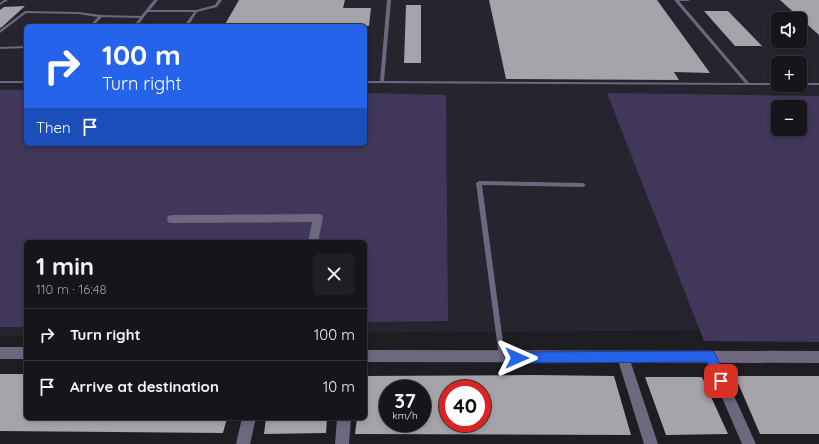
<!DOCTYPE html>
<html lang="en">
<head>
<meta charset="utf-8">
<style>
  body { margin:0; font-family:Quicksand,sans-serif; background:#1f1f23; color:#f1f3f6; height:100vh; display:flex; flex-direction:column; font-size:15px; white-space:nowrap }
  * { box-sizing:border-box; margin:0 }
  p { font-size:13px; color:#9e9fa2 }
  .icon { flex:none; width:22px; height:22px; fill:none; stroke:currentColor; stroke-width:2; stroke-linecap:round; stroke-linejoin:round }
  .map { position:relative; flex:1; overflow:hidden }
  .side { position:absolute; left:24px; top:240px; width:343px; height:180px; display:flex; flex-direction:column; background:#16161a; border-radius:6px; box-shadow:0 2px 6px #0003,0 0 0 1px #353539 }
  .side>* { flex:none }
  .banner { position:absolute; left:24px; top:24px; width:343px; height:122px; border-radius:6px; box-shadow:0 2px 6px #0003,0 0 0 1px #353539; background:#2563eb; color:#fff; overflow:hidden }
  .fabs { position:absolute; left:771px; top:12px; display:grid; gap:8px }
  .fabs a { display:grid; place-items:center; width:36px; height:36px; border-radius:6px; background:#16161a; box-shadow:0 2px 6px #0003,0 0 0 1px #353539; font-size:20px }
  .speed { position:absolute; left:379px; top:380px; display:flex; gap:8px; font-size:20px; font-weight:700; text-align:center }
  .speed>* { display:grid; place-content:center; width:52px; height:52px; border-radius:50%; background:#16161a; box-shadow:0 2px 6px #0003,0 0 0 1px #353539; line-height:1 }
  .speed small { font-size:10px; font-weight:400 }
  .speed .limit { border:6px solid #d22; background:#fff; color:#111 }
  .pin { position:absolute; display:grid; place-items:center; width:34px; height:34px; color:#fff; margin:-17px; border-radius:8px; box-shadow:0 2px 6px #0006 }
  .me { position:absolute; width:44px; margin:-22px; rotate:90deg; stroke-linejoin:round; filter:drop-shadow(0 0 3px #0008) }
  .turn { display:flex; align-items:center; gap:14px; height:84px; padding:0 12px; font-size:18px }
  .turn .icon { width:52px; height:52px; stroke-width:2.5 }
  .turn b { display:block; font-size:28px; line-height:34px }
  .then { display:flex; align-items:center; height:38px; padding:0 12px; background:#0003; gap:8px; font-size:15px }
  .round { display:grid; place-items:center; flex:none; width:42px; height:42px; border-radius:6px; background:#1f1f23 }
  .overview { display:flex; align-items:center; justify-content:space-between; height:68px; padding:0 12px }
  h1 { font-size:24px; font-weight:700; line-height:30px }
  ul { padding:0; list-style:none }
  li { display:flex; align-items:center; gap:12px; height:52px; padding:0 12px; border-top:1px solid #353539 }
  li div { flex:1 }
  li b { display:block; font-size:15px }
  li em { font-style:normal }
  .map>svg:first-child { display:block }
  .built { fill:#26242e; fill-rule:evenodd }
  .green { fill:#41375a; fill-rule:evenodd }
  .building { fill:#a6a4ab; fill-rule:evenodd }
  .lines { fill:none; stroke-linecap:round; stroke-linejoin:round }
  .service { fill:#6d677f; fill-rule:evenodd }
  .minor { fill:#6d677f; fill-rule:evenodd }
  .tertiary { fill:#6d677f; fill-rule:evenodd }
  .route { fill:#2563eb; stroke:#184099 }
</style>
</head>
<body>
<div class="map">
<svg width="819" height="444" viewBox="0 0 819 444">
  <rect width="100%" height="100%" fill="#1e1d22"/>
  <path class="built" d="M0,0H819V329L365,333V242H26V336H0ZM778,19H800V41H778ZM26,26H365V144H26ZM778,63H800V85H778ZM778,107H800V129H778Z"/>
  <path class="green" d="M0,90H26V144H365V93L446,95L448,321L365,322V242H26V327H0Z
    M607,93L819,96V342L704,341ZM778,107H800V129H778Z"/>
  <path class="building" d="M239,0H345L343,8H371L369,26H224Z
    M489,0H657L710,73L674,72L679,80L506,79Z
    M780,0H819V35Z
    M406,5H421V63H404Z
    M25,6L2,27L0,28V10L4,7Z
    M704,11H728L762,46H735Z
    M0,374H26V418H227L223,433L0,431Z
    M533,375L614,376L631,435L355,434L357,418H365V376ZM388,389H425L424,423H388ZM448,389H482V423H448Z
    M735,376H819V434H760Z
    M645,377H702L728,434L666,435Z
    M266,418H327L326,433L264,434Z"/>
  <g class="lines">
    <path class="service" d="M4,0H8L0,5V3Z
      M154,0H158L150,10H196L215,5L218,0H222L217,7L197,12L188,26H184L194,12H148L137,26H133L140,18L102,17L93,26H89L98,17L78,14L26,13L0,33V30L25,11L78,12L101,15L141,16Z
      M387,0H391L384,81L745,83L674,0H690L688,1H679L749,83H778V85H779H748L365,83V81H380Z
      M26,46V48L0,49V47Z
      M0,81H26V83H0Z
      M800,83H819V85H799H800Z
      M479,181L583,183L586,185L583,187L482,185L505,357L504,359L502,360L500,359L499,357L476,183Z"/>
    <path class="minor" d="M318,214L322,215L323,218L318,242H308L312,222L172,223L168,222L167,219L168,216L172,215Z
      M710,350L714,352L756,444H742L704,356L706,352Z
      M623,351L627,353L629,357L658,444H644L617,357L619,353Z
      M242,418H256L250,444H236Z
      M337,418H351L349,444H335Z"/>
    <path class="tertiary" d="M0,347H26V359H0Z
      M365,350L819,351V363L365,362Z"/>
  </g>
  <path class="route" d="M710,351L714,352L727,381L725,386L721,387L717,386L707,362L517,363L513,361L512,358L513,354L517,352Z"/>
</svg>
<div class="fabs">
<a><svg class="icon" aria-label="sound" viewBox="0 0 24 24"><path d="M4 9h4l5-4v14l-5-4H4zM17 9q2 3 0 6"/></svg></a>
<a>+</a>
<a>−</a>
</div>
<div class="speed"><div>37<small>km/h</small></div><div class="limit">40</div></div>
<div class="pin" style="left:721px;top:381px;background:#d93025"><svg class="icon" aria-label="arrive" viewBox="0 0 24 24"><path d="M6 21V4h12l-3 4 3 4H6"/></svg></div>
<svg class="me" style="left:517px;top:358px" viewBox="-20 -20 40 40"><path d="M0-17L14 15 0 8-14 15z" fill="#2563eb" stroke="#fff" stroke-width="4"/></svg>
<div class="banner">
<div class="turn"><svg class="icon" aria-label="right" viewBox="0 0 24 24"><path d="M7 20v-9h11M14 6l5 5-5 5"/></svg><div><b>100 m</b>Turn right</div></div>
<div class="then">Then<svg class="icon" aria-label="arrive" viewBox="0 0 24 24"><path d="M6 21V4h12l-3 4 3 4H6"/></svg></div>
</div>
<section class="side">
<div class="overview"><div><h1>1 min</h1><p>110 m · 16:48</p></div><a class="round"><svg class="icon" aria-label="close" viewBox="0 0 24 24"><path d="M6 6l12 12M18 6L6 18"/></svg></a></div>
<ul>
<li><svg class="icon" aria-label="right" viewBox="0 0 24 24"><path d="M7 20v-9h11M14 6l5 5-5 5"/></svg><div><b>Turn right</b></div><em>100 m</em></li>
<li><svg class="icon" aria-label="arrive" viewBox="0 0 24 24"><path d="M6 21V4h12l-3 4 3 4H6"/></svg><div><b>Arrive at destination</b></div><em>10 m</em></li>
</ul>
</section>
</div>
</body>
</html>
